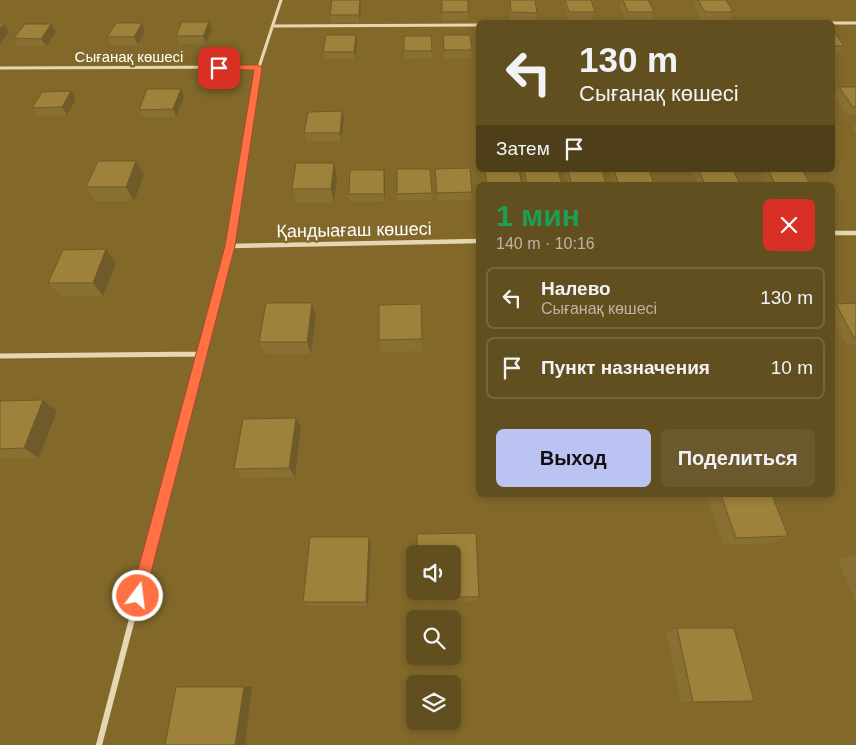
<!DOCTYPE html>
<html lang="ru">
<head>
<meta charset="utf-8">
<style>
  body { margin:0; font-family:Helvetica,sans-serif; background:#6b592d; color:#f1f3f6; height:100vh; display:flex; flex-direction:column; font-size:19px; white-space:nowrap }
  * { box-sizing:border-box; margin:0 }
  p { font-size:16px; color:#bbb5a5 }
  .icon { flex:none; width:28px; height:28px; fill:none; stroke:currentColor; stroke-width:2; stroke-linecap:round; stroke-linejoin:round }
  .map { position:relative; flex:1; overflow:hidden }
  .drawer { position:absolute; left:476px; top:182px; width:359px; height:315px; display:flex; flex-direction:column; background:#624f20; border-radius:8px; box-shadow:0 2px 8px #0003 }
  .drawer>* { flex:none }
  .banner { position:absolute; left:476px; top:20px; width:359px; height:152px; border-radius:8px; box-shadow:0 2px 8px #0003; background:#624f20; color:#f1f3f6; overflow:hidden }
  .tools { position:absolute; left:406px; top:545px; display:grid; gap:10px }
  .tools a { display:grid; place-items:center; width:55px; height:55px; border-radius:8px; background:#624f20; box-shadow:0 2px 8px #0003; font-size:25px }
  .pin { position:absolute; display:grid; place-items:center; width:42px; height:42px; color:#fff; margin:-21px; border-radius:10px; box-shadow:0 2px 8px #0006 }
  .me { position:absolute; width:55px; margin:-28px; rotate:15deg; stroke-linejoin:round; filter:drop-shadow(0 0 4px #0008) }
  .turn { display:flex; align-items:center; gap:18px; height:105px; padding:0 20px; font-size:22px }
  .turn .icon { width:65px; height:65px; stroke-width:2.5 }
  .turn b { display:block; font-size:35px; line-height:42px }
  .then { display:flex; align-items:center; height:48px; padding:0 20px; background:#0003; gap:10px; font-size:19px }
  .round { display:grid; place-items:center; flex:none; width:52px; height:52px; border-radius:8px; background:#6b592d }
  .head { display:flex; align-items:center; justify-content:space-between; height:85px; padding:0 20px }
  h1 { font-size:30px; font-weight:600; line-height:38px; color:#1e9e55 }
  .cta { display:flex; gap:10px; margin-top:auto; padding:10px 20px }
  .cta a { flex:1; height:58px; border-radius:8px; background:#bbc3f2; color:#111; font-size:20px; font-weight:600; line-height:58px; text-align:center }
  .cta a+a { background:#6b592d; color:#f1f3f6 }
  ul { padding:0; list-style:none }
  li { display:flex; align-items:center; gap:15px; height:62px; margin:0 10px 8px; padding:0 10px; border:2px solid #76663e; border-radius:8px }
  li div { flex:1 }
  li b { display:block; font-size:19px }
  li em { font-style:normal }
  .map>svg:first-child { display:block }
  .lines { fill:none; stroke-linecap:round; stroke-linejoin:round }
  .minor-far3 { stroke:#e6d7b3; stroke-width:3 }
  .minor-far2 { stroke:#e6d7b3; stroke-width:4.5 }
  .minor-far1 { stroke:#e6d7b3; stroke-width:5 }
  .minor { stroke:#e6d7b3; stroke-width:6 }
  .wall { fill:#886f32 }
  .shaded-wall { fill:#6f5a29 }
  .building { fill:#9e813a; stroke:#6f5a29 }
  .route { fill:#ff7043; stroke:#a6492c }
  .labels { text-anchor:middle; stroke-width:5; stroke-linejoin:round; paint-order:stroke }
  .far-street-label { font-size:15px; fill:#fff; stroke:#82692a }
  .street-label { font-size:18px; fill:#fff; stroke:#82692a }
</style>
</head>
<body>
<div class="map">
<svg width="856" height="745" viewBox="0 0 856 745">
  <rect width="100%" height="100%" fill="#82692a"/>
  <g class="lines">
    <path class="minor-far3" d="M832,23H856
      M273,26L479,25
      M0,68L259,67
      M249,130L259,67L281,0"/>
    <path class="minor-far2" d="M832,233H856
      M230,246L479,241
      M218,292L230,246L249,129"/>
    <path class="minor-far1" d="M0,356L202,354
      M165,494L218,291"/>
    <path class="minor" d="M99,745L165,493"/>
  </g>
  <path class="wall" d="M360,0L361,8L360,23H331L330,15Z
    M442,0L468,12V20H442Z
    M510,0L537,13L536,20H510L509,7Z
    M565,0L595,12L593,20H568L564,7Z
    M622,0H648L654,12L651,19H626L620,6Z
    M697,0H726L733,12L729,20H702L694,6Z
    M212,30L206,44H179L176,36Z
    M145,31L138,45H111L107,37Z
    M832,31L844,46L839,54H832Z
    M56,32L46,46H18L14,38Z
    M443,35L472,50L471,58H444Z
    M404,36H431L432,58L404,59Z
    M357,42L355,59H324L323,52Z
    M839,87H856V115H847L834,95Z
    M71,91L76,99L67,115L37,116L32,108Z
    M184,97L176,117H142L139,110Z
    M344,119L341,141H306L304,133Z
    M856,124V135L852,129Z
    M136,161L144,175L134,201H96L86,187Z
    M334,163L337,177L334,203H296L292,189Z
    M435,169L472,192L471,200H437Z
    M384,170L385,201L350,202L349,194Z
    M484,170H519L522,185H485L483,175Z
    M523,170H558L562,185H524L522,175Z
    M566,170H602L606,185H568L565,175Z
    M612,170H649L654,185H614L611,174Z
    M694,170H733L740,185H698L693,173Z
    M763,170H802L811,185H767L761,174Z
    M432,193V200L397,201V194Z
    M116,263L103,296H60L48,283Z
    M312,303L316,316L311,354H265L259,342Z
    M856,303V344H846L832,318V307L836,304Z
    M421,304L422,351L380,352L379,340Z
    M43,400L57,411L39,458H0V401Z
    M301,428L295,477L242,478L234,469Z
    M707,495H772L788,536L773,543L723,545Z
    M371,544L368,606H308L303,602Z
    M856,554V604L838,560Z
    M417,597H479L477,601L418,602Z
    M677,628L693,702H681L666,632Z"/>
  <path class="shaded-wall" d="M360,0L361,8L360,23L359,15Z
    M209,22L212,30L206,44L203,36Z
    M142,23L145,31L138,45L134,37Z
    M4,24L9,32L0,43V29Z
    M51,24L56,32L46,46L41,39Z
    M356,35L357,42L355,59L354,52Z
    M181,89L184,97L176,117L173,109Z
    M71,91L76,99L67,115L62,107Z
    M342,111L344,119L341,141L340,133Z
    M136,161L144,175L134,201L126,187Z
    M334,163L337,177L334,203L331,189Z
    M384,170L385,177V201L384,194Z
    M106,249L116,263L103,296L93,283Z
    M312,303L316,316L311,354L307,342Z
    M43,400L57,411L39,458L24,448Z
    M296,418L301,428L295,477L289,468Z
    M369,537L371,544L368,606L366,602Z
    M244,687H252L245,745H235Z"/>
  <path class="building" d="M332,0H360L359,15H330Z
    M442,0H468V12H442Z
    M510,0H535L537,13L511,12Z
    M565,0H591L595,12H569Z
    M623,0H648L654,12H628Z
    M698,0H726L733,12H705Z
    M182,22H209L203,36H176Z
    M116,23H142L134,37H107Z
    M0,24H4L0,29Z
    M25,24H51L41,39L14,38Z
    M832,31L834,32L844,46H832Z
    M326,35H356L354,52H323Z
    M443,35H470L472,50H444Z
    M404,36H431L432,51H404Z
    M839,87H856V107H853Z
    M147,89H181L173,109L139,110Z
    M71,91L62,107L32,108L42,92Z
    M342,111L340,133H304L308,112Z
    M98,161H136L126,187H86Z
    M296,163H334L331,189H292Z
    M470,168L472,192L437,193L435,169Z
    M397,169H430L432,193L397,194Z
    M350,170H384V194H349Z
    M485,170H519L522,185H487Z
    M524,170H558L562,185H527Z
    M568,170H602L606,185H572Z
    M614,170H649L654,185H619Z
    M699,170H733L740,185H705Z
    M768,170H802L811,185H776Z
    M106,249L93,283H48L63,250Z
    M266,303H312L307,342H259Z
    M856,303V338H854L836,304Z
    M421,304L422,339L379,340V305Z
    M43,400L24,448L0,449V401Z
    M296,418L289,468L234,469L243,419Z
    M721,495H772L788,536L736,538Z
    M476,533L479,597H417V591H452V554H417V534Z
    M310,537H369L366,602H303Z
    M677,628H734L754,701L693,702Z
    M176,687H244L235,745H165Z"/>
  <path class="route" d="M219,65H259L262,68L235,246L145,596L143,601L138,603L133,601L131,596L225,246L254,70L216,69V66Z"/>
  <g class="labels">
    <g class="far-street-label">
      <text x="129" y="62">Сығанақ көшесі</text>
    </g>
    <g class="street-label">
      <text transform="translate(354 230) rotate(-1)" y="6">Қандыағаш көшесі</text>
    </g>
  </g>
</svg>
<div class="tools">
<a><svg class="icon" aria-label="sound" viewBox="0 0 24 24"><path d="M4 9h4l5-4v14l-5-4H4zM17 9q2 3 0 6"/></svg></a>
<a><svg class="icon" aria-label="search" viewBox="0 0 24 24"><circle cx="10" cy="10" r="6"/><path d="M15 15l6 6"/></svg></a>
<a><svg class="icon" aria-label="layers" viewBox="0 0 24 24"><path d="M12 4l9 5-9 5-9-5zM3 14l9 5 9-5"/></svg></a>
</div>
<div class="pin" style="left:219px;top:68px;background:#d93025"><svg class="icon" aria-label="arrive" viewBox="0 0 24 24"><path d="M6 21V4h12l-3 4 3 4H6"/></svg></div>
<svg class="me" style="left:138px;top:596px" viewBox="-20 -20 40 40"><circle r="17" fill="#ff7043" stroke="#fff" stroke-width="3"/><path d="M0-11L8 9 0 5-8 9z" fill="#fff"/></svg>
<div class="banner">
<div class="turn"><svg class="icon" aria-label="left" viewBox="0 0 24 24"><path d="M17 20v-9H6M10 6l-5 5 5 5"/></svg><div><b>130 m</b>Сығанақ көшесі</div></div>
<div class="then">Затем<svg class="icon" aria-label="arrive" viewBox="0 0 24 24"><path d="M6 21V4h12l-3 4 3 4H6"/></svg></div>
</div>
<section class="drawer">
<div class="head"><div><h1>1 мин</h1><p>140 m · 10:16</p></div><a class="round" style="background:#d93025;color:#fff"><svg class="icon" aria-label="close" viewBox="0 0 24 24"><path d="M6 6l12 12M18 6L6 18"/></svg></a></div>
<ul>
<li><svg class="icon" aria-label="left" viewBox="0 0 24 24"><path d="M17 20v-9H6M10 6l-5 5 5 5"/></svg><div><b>Налево</b><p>Сығанақ көшесі</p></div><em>130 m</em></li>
<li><svg class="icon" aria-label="arrive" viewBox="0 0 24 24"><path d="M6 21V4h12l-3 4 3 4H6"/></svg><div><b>Пункт назначения</b></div><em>10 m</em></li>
</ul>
<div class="cta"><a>Выход</a><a>Поделиться</a></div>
</section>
</div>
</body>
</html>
